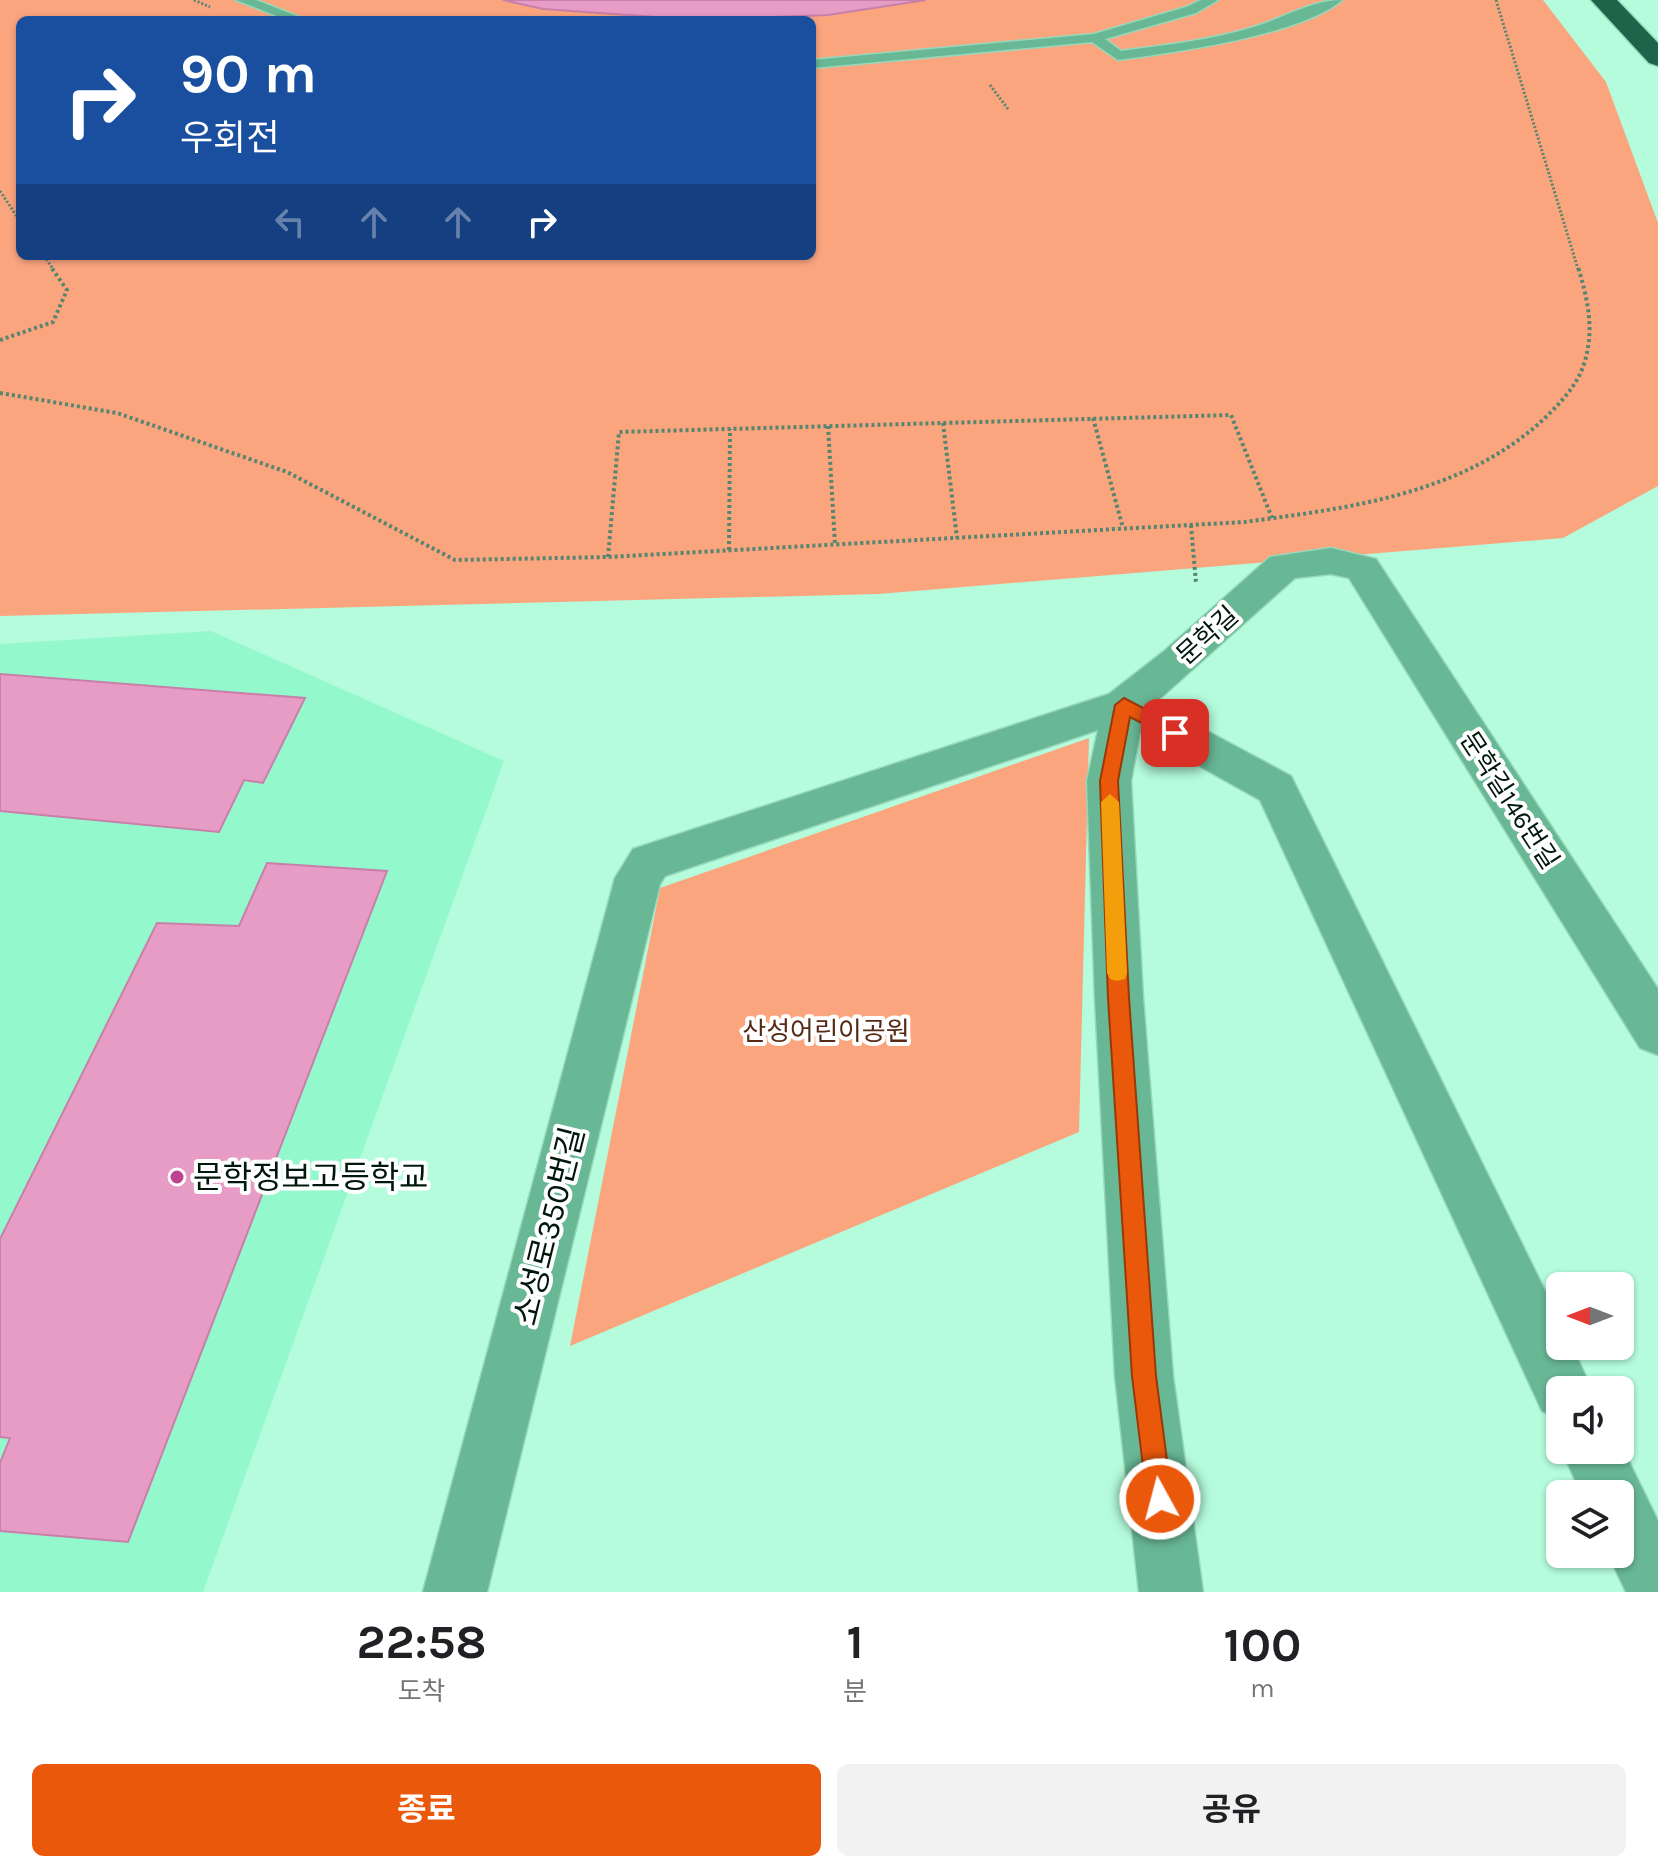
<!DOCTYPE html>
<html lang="ko">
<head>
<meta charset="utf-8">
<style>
  body { margin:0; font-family:Karla,"Noto Sans KR",sans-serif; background:#f2f2f2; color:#202124; height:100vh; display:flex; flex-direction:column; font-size:30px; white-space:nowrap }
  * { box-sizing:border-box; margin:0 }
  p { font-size:26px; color:#757577 }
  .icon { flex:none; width:44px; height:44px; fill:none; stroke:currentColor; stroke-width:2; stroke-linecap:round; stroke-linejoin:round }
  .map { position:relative; height:1592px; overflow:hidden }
  .sheet { display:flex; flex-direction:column; background:#fff; flex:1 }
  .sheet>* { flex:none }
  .banner { position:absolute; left:16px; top:16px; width:800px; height:244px; border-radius:12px; box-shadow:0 2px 6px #0004; background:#1a4fa0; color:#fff; overflow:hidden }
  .needle { width:52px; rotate:270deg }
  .controls { position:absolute; left:1546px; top:1272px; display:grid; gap:16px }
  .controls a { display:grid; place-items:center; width:88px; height:88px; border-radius:12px; background:#fff; box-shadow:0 2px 6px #0004; font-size:40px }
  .pin { position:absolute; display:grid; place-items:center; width:68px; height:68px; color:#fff; margin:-34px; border-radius:16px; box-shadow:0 4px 12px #0006 }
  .me { position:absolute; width:88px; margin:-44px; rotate:353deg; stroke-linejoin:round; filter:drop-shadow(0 0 6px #0008) }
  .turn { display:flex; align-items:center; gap:28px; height:168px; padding:0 32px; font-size:36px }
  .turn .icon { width:104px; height:104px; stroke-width:2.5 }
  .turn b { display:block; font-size:56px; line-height:68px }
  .lanes { display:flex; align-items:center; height:76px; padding:0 32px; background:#0003; justify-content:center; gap:40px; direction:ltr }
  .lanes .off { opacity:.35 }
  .eta { display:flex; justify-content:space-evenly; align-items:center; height:136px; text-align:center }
  .eta b { font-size:48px; font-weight:700; line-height:56px }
  .action { display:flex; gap:16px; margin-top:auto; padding:16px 32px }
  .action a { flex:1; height:92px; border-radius:12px; background:#ea580c; color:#fff; font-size:32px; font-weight:700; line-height:92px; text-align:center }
  .action a+a { background:#f2f2f2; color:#202124 }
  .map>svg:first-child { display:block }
  .built { fill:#93f9cd }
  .green { fill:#fba57f; fill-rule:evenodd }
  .building { fill:#e79cc6; stroke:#c87fa9; stroke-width:2 }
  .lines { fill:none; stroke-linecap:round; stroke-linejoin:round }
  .lane-casing { stroke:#97d7ba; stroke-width:3 }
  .street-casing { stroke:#97d7ba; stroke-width:3 }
  .highway-casing { stroke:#97d7ba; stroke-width:3 }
  .path-far1 { stroke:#568570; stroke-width:3; stroke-dasharray:2 2; stroke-linecap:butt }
  .path { stroke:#568570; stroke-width:4; stroke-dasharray:3 3; stroke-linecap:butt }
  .lane { fill:#68b795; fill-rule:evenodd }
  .street { fill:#68b795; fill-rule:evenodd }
  .highway { fill:#1d644a; fill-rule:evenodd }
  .route { fill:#ea580c; stroke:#983908; stroke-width:2 }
  .slow { fill:#f59e0b }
  .poi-dot { fill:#be4292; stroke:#fff; stroke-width:3 }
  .labels { text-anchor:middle; stroke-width:8; stroke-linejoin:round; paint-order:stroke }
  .street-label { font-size:26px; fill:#00170d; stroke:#fff }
  .park-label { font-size:26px; fill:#552a16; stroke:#fff }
  .near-poi-label { font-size:32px; fill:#00170d; stroke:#fff; text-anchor:start }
  .near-street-label { font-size:32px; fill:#00170d; stroke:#fff }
</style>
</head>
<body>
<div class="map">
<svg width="1658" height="1592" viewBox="0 0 1658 1592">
  <rect width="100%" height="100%" fill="#b4fcdb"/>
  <path class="built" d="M211,631L504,761L203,1592H0V644Z"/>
  <path class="green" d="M0,0H1543L1606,82L1658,223V486L1563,538L878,594L0,616ZM20,20H812V256H20Z
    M1089,738L1079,1132L570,1346L660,888Z"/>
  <path class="building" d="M503,0H926L828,15L697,20L543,9Z
    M0,674L305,698L263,783L244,780L219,832L0,811Z
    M267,863L387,871L128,1542L0,1531V1463L10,1438L0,1437V1239L157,923L239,926Z"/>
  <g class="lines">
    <defs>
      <path id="lane" d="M236,0H256L307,20H287Z
        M1201,0H1218L1196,13L1105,39L1121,51C1166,45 1211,40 1254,27C1283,18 1312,0 1342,0C1302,35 1172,53 1118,60L1092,42L812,68V60L1094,34L1186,7Z"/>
      <path id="street" d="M1331,548L1376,559L1658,989V1055L1640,1048L1349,578L1331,574L1295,578L1155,703L1291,776L1560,1321V1346H1572L1592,1390H1560V1418L1542,1411L1260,800L1140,733L1131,781L1143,998L1173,1376L1203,1592H1139L1115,1376L1095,998L1087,781L1098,730L665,876L660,884L487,1592H423L615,878L633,849L1109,694L1163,652L1270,557Z
        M1620,1443L1658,1521V1592H1626L1608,1554H1620V1494H1581L1562,1450H1620Z"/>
      <path id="highway" d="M1591,0H1617L1658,43V66L1649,63Z"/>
    </defs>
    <use href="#lane" class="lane-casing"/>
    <use href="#street" class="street-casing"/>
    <use href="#highway" class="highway-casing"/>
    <path class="path-far1" d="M194,0L210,7
      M1496,0L1578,269
      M990,85L1008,109
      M0,191L20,221
      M44,256L53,269"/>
    <path class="path" d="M0,340L53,322L67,290L51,267
      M0,393L117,413L287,472L455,560L608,557L1244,522C1350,508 1465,494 1546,417C1564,399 1580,382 1586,357C1594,326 1587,297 1578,267
      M1093,418L1123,528
      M943,423L957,538
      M828,426L835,544
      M1191,525L1196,583
      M729,550L730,429
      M608,557L619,432L1231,415L1272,518"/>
    <use href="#lane" class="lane"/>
    <use href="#street" class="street"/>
    <use href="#highway" class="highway"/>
  </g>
  <path class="route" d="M1124,698L1181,728L1184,733L1175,740L1130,717L1118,781L1129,998L1156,1376L1172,1499L1169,1508L1160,1512L1151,1508L1147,1499L1132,1376L1108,998L1100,781L1115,705Z"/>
  <path class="slow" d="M1110,794L1119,802L1127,973L1125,979L1117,981L1110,979L1107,973L1101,802Z"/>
  <circle class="poi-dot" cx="177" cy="1177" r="8"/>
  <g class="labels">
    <g class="street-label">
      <text transform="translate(1207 635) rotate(-42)" y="9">문학길</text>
      <text transform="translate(1510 800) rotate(57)" y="9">문학길146번길</text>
    </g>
    <g class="park-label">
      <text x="826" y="1040">산성어린이공원</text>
    </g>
    <g class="near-poi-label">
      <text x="193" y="1188">문학정보고등학교</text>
    </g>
    <g class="near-street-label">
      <text transform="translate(549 1226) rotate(-76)" y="11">소성로350번길</text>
    </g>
  </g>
</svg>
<div class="controls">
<a><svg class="needle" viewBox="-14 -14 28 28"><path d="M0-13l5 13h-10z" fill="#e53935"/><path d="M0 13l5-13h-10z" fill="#757577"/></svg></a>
<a><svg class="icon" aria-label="sound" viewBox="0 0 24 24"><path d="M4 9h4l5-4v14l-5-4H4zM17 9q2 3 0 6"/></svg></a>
<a><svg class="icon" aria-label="layers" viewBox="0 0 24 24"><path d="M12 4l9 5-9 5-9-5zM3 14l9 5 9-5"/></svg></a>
</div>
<div class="pin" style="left:1175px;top:733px;background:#d93025"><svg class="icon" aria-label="arrive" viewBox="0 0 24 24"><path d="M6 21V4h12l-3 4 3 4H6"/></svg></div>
<svg class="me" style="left:1160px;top:1499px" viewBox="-20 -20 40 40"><circle r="17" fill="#ea580c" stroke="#fff" stroke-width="3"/><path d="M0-11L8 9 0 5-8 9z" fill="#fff"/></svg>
<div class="banner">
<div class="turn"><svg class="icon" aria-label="right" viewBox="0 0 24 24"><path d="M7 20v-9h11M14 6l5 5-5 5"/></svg><div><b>90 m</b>우회전</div></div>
<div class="lanes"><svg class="icon off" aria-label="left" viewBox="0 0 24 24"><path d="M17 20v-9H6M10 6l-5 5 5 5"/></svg><svg class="icon off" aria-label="ahead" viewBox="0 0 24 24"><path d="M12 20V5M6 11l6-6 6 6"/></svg><svg class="icon off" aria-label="ahead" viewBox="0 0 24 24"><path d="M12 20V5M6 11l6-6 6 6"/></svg><svg class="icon" aria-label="right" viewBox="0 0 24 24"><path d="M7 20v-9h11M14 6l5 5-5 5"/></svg></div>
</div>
</div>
<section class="sheet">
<div class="eta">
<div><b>22:58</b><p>도착</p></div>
<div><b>1</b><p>분</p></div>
<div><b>100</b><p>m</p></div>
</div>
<div class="action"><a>종료</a><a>공유</a></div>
</section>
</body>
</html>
